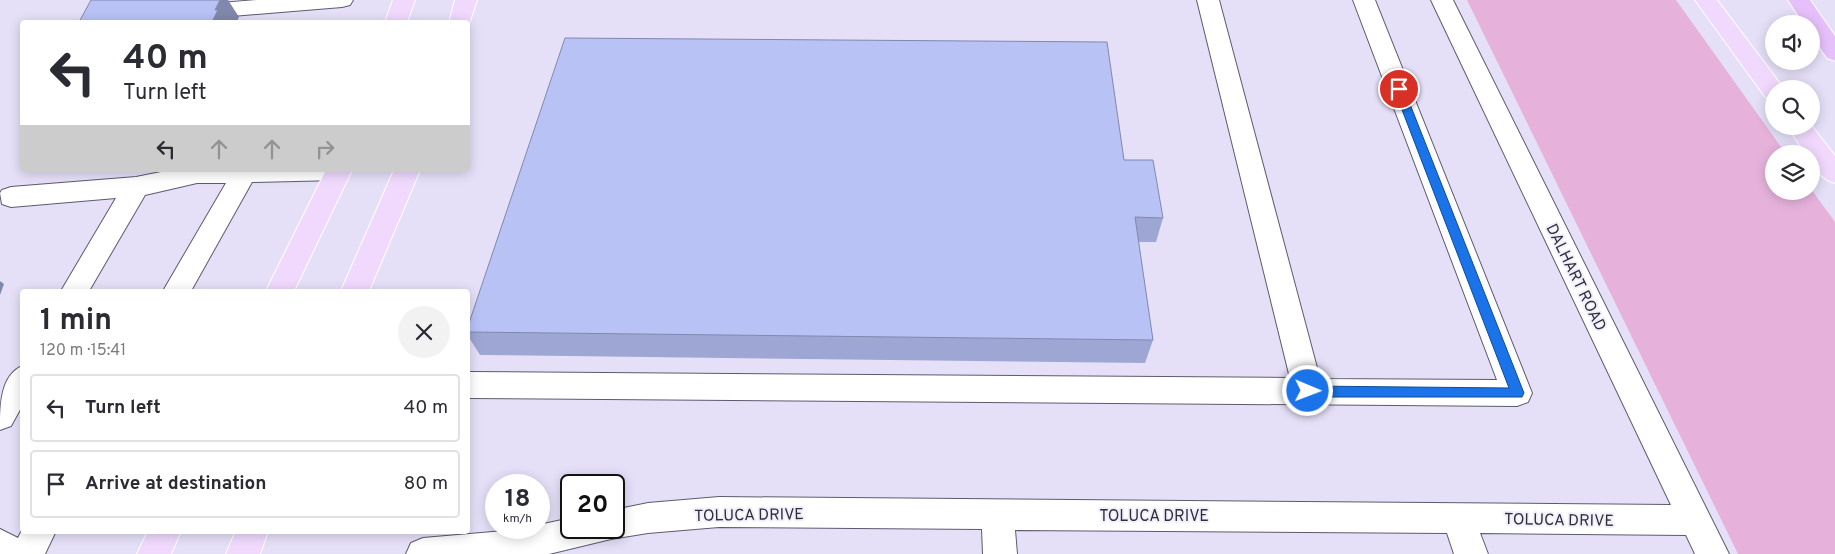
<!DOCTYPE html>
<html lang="en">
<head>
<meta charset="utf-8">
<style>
  body { margin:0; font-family:Overpass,sans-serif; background:#f2f2f3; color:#2b2b33; height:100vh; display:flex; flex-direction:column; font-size:19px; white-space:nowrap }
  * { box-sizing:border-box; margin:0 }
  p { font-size:16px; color:#7c7c81 }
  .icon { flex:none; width:28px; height:28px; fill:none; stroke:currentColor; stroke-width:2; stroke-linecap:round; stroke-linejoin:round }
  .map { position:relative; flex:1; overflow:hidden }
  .panel { position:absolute; left:20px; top:289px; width:450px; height:245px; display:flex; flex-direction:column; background:#fff; border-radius:5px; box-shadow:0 2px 12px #0003 }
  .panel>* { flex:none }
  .hud { position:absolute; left:20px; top:20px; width:450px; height:152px; border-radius:5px; box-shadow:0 2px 12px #0003; background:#fff; color:#2b2b33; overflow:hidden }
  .tools { position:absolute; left:1765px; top:15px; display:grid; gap:10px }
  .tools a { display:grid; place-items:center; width:55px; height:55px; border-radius:50%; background:#fff; box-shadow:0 2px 12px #0003; font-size:25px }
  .speed { position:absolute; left:485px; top:474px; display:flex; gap:10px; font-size:25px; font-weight:700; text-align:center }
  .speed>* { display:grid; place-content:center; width:65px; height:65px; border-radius:50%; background:#fff; box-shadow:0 2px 12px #0003; line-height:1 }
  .speed small { font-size:12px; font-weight:400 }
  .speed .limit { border:2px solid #111; border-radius:8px; background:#fff; color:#111 }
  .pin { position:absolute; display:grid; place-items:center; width:42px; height:42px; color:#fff; margin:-21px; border:2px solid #fff; border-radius:50%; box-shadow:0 1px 5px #0007 }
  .me { position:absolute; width:55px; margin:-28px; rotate:91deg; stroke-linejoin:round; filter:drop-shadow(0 0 4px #0008) }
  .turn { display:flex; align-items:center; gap:18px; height:105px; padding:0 20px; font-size:22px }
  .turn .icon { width:65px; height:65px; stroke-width:2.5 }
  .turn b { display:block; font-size:35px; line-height:42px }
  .lanes { display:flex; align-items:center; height:48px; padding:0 20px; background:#0003; justify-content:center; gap:25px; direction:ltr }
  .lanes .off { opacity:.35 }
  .round { display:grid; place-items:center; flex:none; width:52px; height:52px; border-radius:26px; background:#f2f2f3 }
  .overview { display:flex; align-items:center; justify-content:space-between; height:85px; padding:0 20px }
  h1 { font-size:30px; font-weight:700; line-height:38px }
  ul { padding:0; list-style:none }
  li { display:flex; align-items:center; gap:15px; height:68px; margin:0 10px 8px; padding:0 10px; border:2px solid #e1e1e2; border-radius:5px }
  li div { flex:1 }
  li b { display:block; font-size:19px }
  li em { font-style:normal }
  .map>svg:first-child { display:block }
  .green { fill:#e6b2dc }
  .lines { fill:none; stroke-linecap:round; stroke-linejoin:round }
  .minor-casing { stroke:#5e5a6e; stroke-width:2 }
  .major-casing { stroke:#fff; stroke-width:2 }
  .highway-casing { stroke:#fff; stroke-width:2 }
  .minor { fill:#fff; fill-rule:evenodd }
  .major { fill:#f0d9fd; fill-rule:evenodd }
  .highway { fill:#e6c0fb; fill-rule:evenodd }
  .wall { fill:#9ea7d3 }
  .shaded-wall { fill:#8188ac }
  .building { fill:#b8c2f5; stroke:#8188ac }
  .route { fill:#1a73e8; stroke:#114b97 }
  .labels { text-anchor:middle; stroke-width:4; stroke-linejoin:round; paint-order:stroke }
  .street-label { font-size:16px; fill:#302e37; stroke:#f2effd }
</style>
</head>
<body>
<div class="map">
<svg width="1835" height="554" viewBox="0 0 1835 554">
  <rect width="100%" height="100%" fill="#e5e0f8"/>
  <path class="green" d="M1467,0H1676L1786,154H1774V191H1811V189L1835,222V554H1738Z"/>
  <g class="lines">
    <defs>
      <path id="minor" d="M257,0H353L350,5L342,7L196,19L188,17L185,12L188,7L196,5Z
        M1197,0H1219L1320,379L1497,380L1353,0H1375L1532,393L1528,402L1517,406L468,398V372L1290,378Z
        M1431,0H1453L1729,554H1695L1686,535L1480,533L1488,554H1454L1447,533L1015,530L1017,554H983L982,529L719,527L648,533L611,539L549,554H406L411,543L423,538L539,528V525L571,518V528H614V510L648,503L719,497L1671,505Z
        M171,170H350L351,171L347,178L338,180L252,182L191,291H163L226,183H197L145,195L89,291H61L116,198L11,207L2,204L0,193L2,190L11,187L136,177Z
        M22,366V406L11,426L0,430C0,406 0,376 22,366Z
        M0,529L18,538L22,530L56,531L45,554H0Z"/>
      <path id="major" d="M393,0H415L407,22H385Z
        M455,0H477L468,27V22H449Z
        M1695,0H1717L1784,89H1774V100L1766,98Z
        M1811,125L1835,156V183C1823,180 1811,167 1811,154H1806L1787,126Z
        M326,170H352L294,291H266Z
        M394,170H420L369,291H341Z
        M148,531H181L171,554H137Z
        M236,531H268L260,554H226Z"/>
      <path id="highway" d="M1788,0H1810L1835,36V61L1827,58L1811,35V24H1804Z"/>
    </defs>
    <use href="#minor" class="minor-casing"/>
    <use href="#major" class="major-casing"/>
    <use href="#highway" class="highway-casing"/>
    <use href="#minor" class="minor"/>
    <use href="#major" class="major"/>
    <use href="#highway" class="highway"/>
  </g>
  <path class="wall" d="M1124,160L1163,218L1156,242H1138L1153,340L1145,363L480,355L468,336V326Z"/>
  <path class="shaded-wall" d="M220,0H228L239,17L237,22H212L215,10Z
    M0,281L4,284L0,295Z"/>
  <path class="building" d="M91,0H220L215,10H218L212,22H79Z
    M565,38L1107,42L1124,160H1153L1163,218L1135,217L1153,340L468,332V326Z"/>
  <path class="route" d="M1399,86L1404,89L1524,393L1522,397H1308L1302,391L1308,386L1509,388L1394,89Z"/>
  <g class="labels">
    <g class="street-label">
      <text transform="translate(1577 277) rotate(64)" y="6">DALHART ROAD</text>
      <text transform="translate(749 514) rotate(-1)" y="6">TOLUCA DRIVE</text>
      <text x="1154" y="521">TOLUCA DRIVE</text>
      <text transform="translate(1559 519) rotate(1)" y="6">TOLUCA DRIVE</text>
    </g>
  </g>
</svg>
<div class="tools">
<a><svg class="icon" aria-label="sound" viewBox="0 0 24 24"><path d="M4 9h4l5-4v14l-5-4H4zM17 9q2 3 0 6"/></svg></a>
<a><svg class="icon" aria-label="search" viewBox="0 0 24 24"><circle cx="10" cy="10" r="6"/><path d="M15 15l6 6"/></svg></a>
<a><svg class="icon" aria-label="layers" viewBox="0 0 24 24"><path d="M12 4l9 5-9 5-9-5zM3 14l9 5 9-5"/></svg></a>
</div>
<div class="speed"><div>18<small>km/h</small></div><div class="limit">20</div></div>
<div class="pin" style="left:1399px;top:89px;background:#d93025"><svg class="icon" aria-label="arrive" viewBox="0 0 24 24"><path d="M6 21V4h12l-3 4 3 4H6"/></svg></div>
<svg class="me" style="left:1308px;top:391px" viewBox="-20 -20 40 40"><circle r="17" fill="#1a73e8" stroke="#fff" stroke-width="3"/><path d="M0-11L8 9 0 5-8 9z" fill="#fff"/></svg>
<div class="hud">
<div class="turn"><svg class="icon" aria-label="left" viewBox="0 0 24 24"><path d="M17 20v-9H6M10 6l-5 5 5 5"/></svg><div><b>40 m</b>Turn left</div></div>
<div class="lanes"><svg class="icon" aria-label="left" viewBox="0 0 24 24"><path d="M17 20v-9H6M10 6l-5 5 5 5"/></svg><svg class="icon off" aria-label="ahead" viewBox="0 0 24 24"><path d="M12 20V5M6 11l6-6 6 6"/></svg><svg class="icon off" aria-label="ahead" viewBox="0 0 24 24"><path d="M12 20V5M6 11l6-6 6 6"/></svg><svg class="icon off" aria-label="right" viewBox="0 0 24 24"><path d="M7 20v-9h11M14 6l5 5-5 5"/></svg></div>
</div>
<section class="panel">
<div class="overview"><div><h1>1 min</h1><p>120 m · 15:41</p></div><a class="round"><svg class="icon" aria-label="close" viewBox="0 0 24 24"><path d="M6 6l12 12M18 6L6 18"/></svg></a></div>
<ul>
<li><svg class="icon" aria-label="left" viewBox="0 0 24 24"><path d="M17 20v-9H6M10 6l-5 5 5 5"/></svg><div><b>Turn left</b></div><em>40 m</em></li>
<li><svg class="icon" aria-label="arrive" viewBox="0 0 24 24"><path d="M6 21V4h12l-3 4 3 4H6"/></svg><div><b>Arrive at destination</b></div><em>80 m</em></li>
</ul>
</section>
</div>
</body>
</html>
